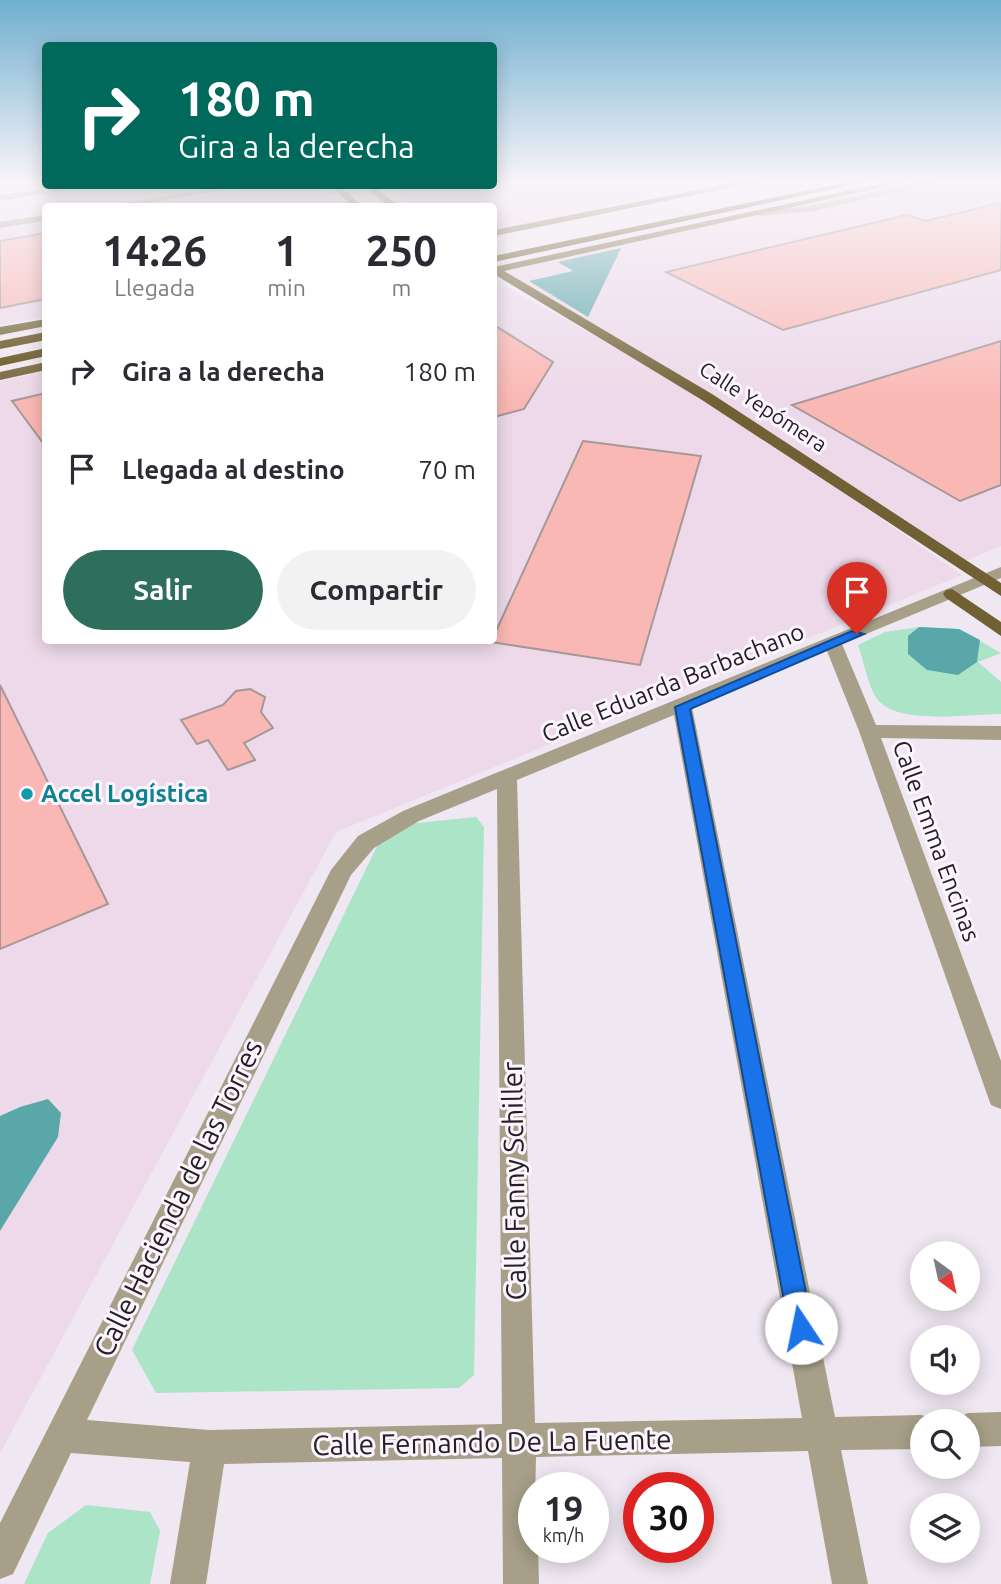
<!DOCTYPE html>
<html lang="es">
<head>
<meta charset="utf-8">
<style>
  body { margin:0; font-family:Ubuntu,sans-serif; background:#f2f2f3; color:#2b2b33; height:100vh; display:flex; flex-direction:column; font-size:26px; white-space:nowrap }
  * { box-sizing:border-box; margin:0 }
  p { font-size:23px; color:#7c7c81 }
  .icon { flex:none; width:38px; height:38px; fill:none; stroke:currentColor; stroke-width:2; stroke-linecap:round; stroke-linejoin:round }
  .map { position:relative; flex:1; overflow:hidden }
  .sheet { position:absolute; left:42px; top:203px; width:455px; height:441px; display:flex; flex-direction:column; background:#fff; border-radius:7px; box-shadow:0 4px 18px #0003 }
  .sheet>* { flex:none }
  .guide { position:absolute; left:42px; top:42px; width:455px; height:147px; border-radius:7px; box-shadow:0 4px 18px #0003; background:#00695c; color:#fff; overflow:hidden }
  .needle { width:46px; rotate:147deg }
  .tools { position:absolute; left:910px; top:1241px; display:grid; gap:14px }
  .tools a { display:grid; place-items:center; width:70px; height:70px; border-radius:50%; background:#fff; box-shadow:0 4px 18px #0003; font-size:35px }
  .speed { position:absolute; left:518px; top:1472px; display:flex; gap:14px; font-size:35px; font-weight:700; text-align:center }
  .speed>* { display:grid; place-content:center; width:91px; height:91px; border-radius:50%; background:#fff; box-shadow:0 4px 18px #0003; line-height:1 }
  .speed small { font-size:18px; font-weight:400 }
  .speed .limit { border:10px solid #d22; background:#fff; color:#111 }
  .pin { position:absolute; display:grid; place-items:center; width:60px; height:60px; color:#fff; margin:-72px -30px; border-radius:50% 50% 50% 0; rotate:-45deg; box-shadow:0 0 7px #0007 }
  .pin .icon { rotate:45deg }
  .me { position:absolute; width:77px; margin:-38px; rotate:349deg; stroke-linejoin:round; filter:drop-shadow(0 0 5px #0008) }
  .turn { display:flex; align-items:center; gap:24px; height:147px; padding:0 21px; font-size:32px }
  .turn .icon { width:91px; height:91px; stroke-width:2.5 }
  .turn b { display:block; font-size:49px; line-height:60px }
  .eta { display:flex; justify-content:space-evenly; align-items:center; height:119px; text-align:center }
  .eta b { font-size:42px; font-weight:600; line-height:49px }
  .button { display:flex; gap:14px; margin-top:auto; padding:14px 21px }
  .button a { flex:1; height:80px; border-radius:42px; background:#2d6e5d; color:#fff; font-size:28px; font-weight:600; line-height:80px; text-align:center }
  .button a+a { background:#f2f2f3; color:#2b2b33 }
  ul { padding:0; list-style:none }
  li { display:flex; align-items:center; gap:21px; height:98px; padding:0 21px }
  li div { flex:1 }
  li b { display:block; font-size:26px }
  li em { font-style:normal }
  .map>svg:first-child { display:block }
  .industrial { fill:#edd9e9 }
  .green { fill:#ace4c7 }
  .water { fill:#5aa7aa }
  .building { fill:#fab8b4; stroke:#a59897; stroke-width:2 }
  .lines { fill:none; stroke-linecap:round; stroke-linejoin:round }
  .minor { fill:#a79f87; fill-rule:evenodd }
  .major { fill:#706034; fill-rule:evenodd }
  .highway { fill:#5c4a10; fill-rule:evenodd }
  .route { fill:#1a73e8; stroke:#114b97; stroke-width:2 }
  .culture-dot { fill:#0f9aa8; stroke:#fcf4fe; stroke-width:2.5 }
  .labels { text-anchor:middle; stroke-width:6; stroke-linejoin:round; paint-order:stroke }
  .far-street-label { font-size:21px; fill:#232023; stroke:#fcf4fe }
  .street-label { font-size:24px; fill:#232023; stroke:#fcf4fe }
  .culture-label { font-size:24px; font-weight:bold; fill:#0d838f; stroke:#fcf4fe; text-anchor:start }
  .near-street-label { font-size:28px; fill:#232023; stroke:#fcf4fe }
</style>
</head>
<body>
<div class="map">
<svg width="1001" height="1584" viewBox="0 0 1001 1584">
  <rect width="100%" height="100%" fill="#efe7f1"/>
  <path class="industrial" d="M494,179H660L648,198L494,229V206H414L386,186H494Z
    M928,179H1001V546L965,561L744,424L962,575L336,832L0,1453V381L45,371L46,640H494V280L667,376L499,271Z
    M268,186H313L342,206H141Z
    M45,222V316L0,325V230Z"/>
  <path class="green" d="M919,627L959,629L1001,653L978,662L1001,682V714C971,714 900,725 879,701C868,689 864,661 858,645L885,632Z
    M476,817L484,827L474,1375L459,1388L156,1393L132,1350L383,834L398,825Z
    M86,1505L150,1512L160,1531L150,1584H24L48,1533Z"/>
  <path class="water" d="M621,248L588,317L529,281L573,271L558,262Z
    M919,627L959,629L980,640L977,662L958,675L927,670L908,654V636Z
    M48,1099L61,1113L58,1137L0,1231V1116L20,1107Z"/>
  <path class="building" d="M1001,203V270L783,330L666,272L907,215L925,221Z
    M46,233V299L0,308V241Z
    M494,325L553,362L524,409L494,417Z
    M1001,341V485L960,501L792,405Z
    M46,393V447L12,401Z
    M583,441L701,456L640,665L491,642Z
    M0,685L108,904L0,949Z
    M250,689L265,697L261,712L273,728L244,743L255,760L228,770L208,740L197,744L181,720L223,705L236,691Z"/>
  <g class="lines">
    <path class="minor" d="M935,179H953L814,211L759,216L754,213L814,205Z
      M65,186H85L0,201V195Z
      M227,186H246L129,206H109Z
      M46,215V221L0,228V222Z
      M1001,567V578L842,644L876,725L1001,726V740L881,738L1001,1061V1109L991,1105L988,1097L859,731L827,651L692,707L835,1417L922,1415L934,1421H922V1449L841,1450L868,1584H832L808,1451L536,1457L534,1547H538L539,1584H503L502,1458L224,1464L206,1584H170L190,1462L71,1453L13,1574L0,1579V1523L331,870L358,836L403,811ZM674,715L802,1418L535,1423L517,780ZM497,789L502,1424L209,1430L87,1420L351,875L374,848L419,821Z
      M1001,1412V1446L968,1447V1421H955L956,1418L968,1413Z"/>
    <path class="major" d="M753,179H772L494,236V230Z
      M902,179H920L504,271L712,394L1001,583V596L702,400L494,274V267Z
      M331,186H340L362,206H352Z
      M364,186H373L399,206H389Z
      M46,319V326L0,335V327Z
      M46,362V370L0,380V372Z
      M952,589L1001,622V636L946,598L943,594L946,590Z"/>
    <path class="highway" d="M862,179H880L494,262V256Z
      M46,332V340L0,349V341Z
      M46,348V356L0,366V358Z"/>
  </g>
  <linearGradient id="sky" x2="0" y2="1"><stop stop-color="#6fafcf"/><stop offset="0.45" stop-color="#f8f4f9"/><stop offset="1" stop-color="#f8f4f9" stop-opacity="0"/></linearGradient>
  <rect width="1001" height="401" fill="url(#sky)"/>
  <path class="route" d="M852,631L864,634L690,709L813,1328L809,1337L801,1340L792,1337L789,1328L675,707Z"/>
  <circle class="culture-dot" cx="27" cy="794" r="7"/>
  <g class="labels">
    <g class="far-street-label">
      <text transform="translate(763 407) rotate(33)" y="7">Calle Yepómera</text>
    </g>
    <g class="street-label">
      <text transform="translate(673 683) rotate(-22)" y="8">Calle Eduarda Barbachano</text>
      <text transform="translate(936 841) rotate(70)" y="8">Calle Emma Encinas</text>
    </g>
    <g class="culture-label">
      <text x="41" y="802">Accel Logística</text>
    </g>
    <g class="near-street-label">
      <text transform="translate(514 1181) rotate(-91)" y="10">Calle Fanny Schiller</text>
      <text transform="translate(178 1198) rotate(-64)" y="10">Calle Hacienda de las Torres</text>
      <text transform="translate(492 1442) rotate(-1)" y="10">Calle Fernando De La Fuente</text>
    </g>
  </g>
</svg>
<div class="tools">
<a><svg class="needle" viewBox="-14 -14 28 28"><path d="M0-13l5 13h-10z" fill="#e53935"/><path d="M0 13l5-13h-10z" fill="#7c7c81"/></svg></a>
<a><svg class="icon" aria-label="sound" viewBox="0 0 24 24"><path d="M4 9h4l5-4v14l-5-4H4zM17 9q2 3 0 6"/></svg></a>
<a><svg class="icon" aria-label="search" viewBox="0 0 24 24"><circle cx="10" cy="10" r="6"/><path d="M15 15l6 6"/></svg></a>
<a><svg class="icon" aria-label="layers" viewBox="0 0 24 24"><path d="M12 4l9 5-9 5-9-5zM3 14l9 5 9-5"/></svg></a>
</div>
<div class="speed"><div>19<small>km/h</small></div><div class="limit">30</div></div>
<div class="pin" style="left:857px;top:634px;background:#d93025"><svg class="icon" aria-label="arrive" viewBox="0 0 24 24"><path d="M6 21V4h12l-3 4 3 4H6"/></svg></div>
<svg class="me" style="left:801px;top:1328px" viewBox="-20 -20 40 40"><circle r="19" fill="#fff"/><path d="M0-13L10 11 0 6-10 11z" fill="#1a73e8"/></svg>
<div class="guide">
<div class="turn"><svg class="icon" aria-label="right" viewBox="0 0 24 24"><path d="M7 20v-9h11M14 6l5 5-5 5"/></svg><div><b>180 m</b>Gira a la derecha</div></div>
</div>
<section class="sheet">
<div class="eta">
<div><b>14:26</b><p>Llegada</p></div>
<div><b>1</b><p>min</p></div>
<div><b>250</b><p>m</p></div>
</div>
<ul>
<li><svg class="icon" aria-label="right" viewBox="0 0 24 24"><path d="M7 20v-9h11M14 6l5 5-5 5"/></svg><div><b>Gira a la derecha</b></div><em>180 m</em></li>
<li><svg class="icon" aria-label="arrive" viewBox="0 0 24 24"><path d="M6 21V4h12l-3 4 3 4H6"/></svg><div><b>Llegada al destino</b></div><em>70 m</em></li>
</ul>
<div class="button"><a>Salir</a><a>Compartir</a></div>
</section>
</div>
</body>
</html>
